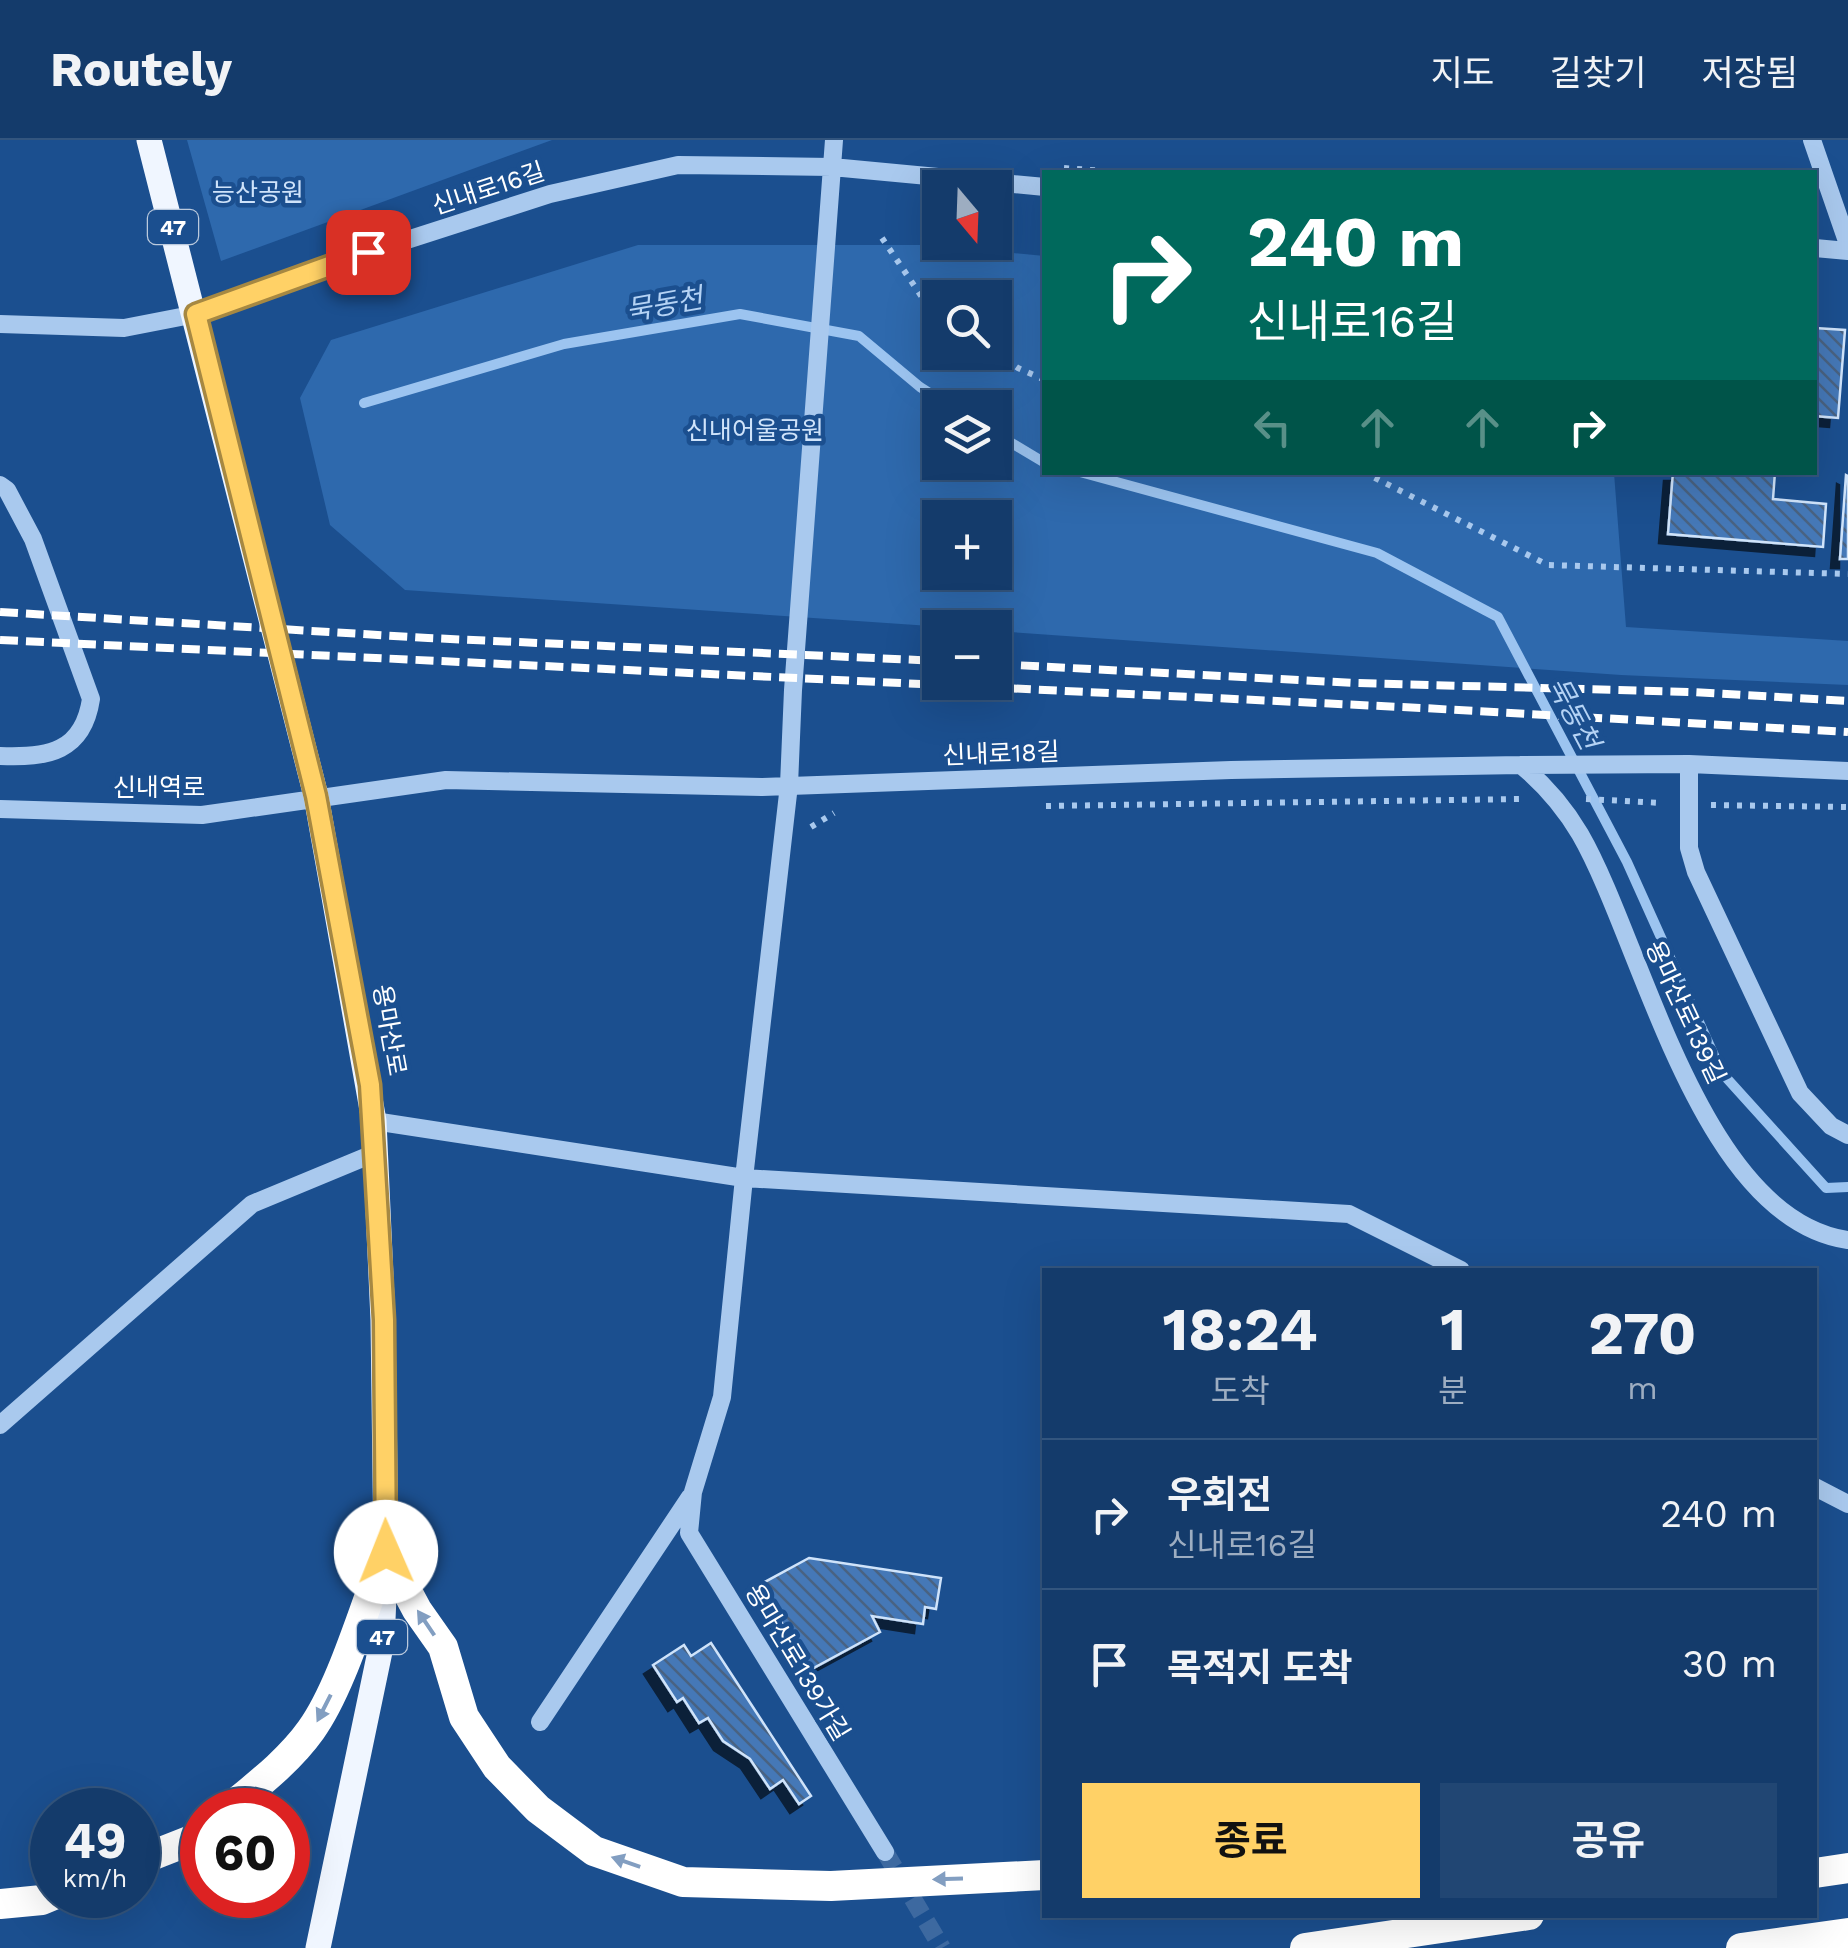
<!DOCTYPE html>
<html lang="ko">
<head>
<meta charset="utf-8">
<style>
  body { margin:0; font-family:"Work Sans","Noto Sans KR",sans-serif; background:#214673; color:#f1f3f6; height:100vh; display:flex; flex-direction:column; font-size:38px; white-space:nowrap }
  * { box-sizing:border-box; margin:0 }
  p { font-size:32px; color:#9dadc1 }
  .icon { flex:none; width:55px; height:55px; fill:none; stroke:currentColor; stroke-width:2; stroke-linecap:round; stroke-linejoin:round }
  .map { position:relative; flex:1; overflow:hidden }
  .sheet { position:absolute; left:1042px; top:1128px; width:775px; height:650px; display:flex; flex-direction:column; background:#143b6b; border-radius:0px; box-shadow:0 10px 40px #0002,0 0 0 2px #33557e }
  .sheet>* { flex:none }
  .guide { position:absolute; left:1042px; top:30px; width:775px; height:305px; border-radius:0px; box-shadow:0 10px 40px #0002,0 0 0 2px #33557e; background:#00695c; color:#fff; overflow:hidden }
  .needle { width:65px; rotate:161deg }
  .controls { position:absolute; left:922px; top:30px; display:grid; gap:20px }
  .controls a { display:grid; place-items:center; width:90px; height:90px; border-radius:0px; background:#143b6b; box-shadow:0 10px 40px #0002,0 0 0 2px #33557e; font-size:50px }
  .speed { position:absolute; left:30px; top:1648px; display:flex; gap:20px; font-size:50px; font-weight:700; text-align:center }
  .speed>* { display:grid; place-content:center; width:130px; height:130px; border-radius:50%; background:#143b6b; box-shadow:0 10px 40px #0002,0 0 0 2px #33557e; line-height:1 }
  .speed small { font-size:25px; font-weight:400 }
  .speed .limit { border:15px solid #d22; background:#fff; color:#111 }
  .pin { position:absolute; display:grid; place-items:center; width:85px; height:85px; color:#fff; margin:-42px; border-radius:20px; box-shadow:0 5px 15px #0006 }
  .me { position:absolute; width:110px; margin:-55px; rotate:359deg; stroke-linejoin:round; filter:drop-shadow(0 0 8px #0008) }
  .turn { display:flex; align-items:center; gap:35px; height:210px; padding:0 40px; font-size:45px }
  .turn .icon { width:130px; height:130px; stroke-width:2.5 }
  .turn b { display:block; font-size:70px; line-height:85px }
  .lanes { display:flex; align-items:center; height:95px; padding:0 40px; background:#0003; justify-content:center; gap:50px; direction:ltr }
  .lanes .off { opacity:.35 }
  .eta { display:flex; justify-content:space-evenly; align-items:center; height:170px; text-align:center }
  .eta b { font-size:60px; font-weight:700; line-height:70px }
  .cta { display:flex; gap:20px; margin-top:auto; padding:20px 40px }
  .cta a { flex:1; height:115px; border-radius:0px; background:#ffd166; color:#111; font-size:40px; font-weight:700; line-height:115px; text-align:center }
  .cta a+a { background:#214673; color:#f1f3f6 }
  ul { padding:0; list-style:none }
  li { display:flex; align-items:center; gap:30px; height:150px; padding:0 40px; border-top:2px solid #33557e }
  li div { flex:1 }
  li b { display:block; font-size:38px }
  li em { font-style:normal }
  header { display:flex; align-items:center; gap:60px; box-sizing:border-box; height:140px; padding:0 50px; background:#143b6b; border-bottom:2px solid #33557e }
  header strong { font-size:48px }
  nav { display:flex; gap:55px; margin-inline-start:auto; font-size:35px }
  .map>svg:first-child { display:block }
  .park { fill:#2e69ad; fill-rule:evenodd }
  .lines { fill:none; stroke-linecap:round; stroke-linejoin:round }
  .stream { stroke:#9cc4f0; stroke-width:10 }
  .building { fill:url(#building-back-hatch); stroke:#cfe3fa; stroke-width:2.5; filter:url(#shadow) }
  .minor-tunnel { stroke:#3d69a0; stroke-width:18; stroke-dasharray:18 9; stroke-linecap:butt }
  .path { stroke:#a9c9ee; stroke-width:6; stroke-dasharray:5 8; stroke-linecap:butt }
  .minor { stroke:#a9c9ee; stroke-width:18 }
  .major { stroke:#f0f6ff; stroke-width:25 }
  .highway { stroke:#fff; stroke-width:30 }
  .rail { stroke:#fff; stroke-width:8; stroke-dasharray:18 8; stroke-linecap:butt }
  .oneway { fill:#829ec1 }
  .route-casing { stroke:#a68842; stroke-width:25 }
  .route { stroke:#ffd166; stroke-width:18 }
  .labels { text-anchor:middle; stroke-width:9; stroke-linejoin:round; paint-order:stroke }
  .shield { fill:#1b4f8f; stroke:#bbcadd; stroke-width:2.5 }
  .shield-label { font-size:22px; font-weight:bold; fill:#fff }
  .street-label { font-size:25px; fill:#fff; stroke:#1b4f8f }
  .park-label { font-size:25px; fill:#cfe3fa; stroke:#1b4f8f }
  .water-label { font-size:28px; font-style:italic; fill:#b5d3f5; stroke:#1b4f8f }
</style>
</head>
<body>
<header>
<strong>Routely</strong>
<nav><a>지도</a><a>길찾기</a><a>저장됨</a></nav>
</header>
<div class="map">
<svg width="1848" height="1808" viewBox="0 0 1848 1808">
  <defs>
    <pattern id="building-back-hatch" width="6" height="6" patternUnits="userSpaceOnUse" patternTransform="scale(2.5)"><rect width="6" height="6" fill="#4478b7"/><path d="M-1 5l2 2M0 0l6 6M5-1l2 2" fill="none" stroke="#486282"/></pattern>
    <filter id="shadow"><feDropShadow dx="-9" dy="9" stdDeviation="0" flood-color="#0009"/></filter>
  </defs>
  <rect width="100%" height="100%" fill="#1b4f8f"/>
  <path class="park" d="M187,0H552L221,121Z
    M638,105H924L1045,116V332L1614,333L1626,487L1848,501V545L1621,535L995,491V488L945,487L405,450L330,385L300,258L331,200ZM940,158H995V212H940ZM940,268H995V322H940ZM940,378H995V432H940Z"/>
  <g class="lines">
    <path class="stream" d="M364,263L564,204L740,174L859,196L920,247L953,268
      M995,293L1045,323
      M1080,332L1377,413L1498,477L1627,722L1722,933L1826,1048L1848,1047"/>
  </g>
  <path class="building" d="M1815,188L1845,190L1838,278L1815,276Z
    M1673,332H1775L1773,359L1826,364L1823,407L1668,394Z
    M1846,335L1848,336V419H1840Z
    M809,1418L941,1438L936,1469L925,1467L923,1484L872,1476L880,1492L808,1531L761,1444Z
    M711,1503L811,1656L799,1664L783,1640L770,1649L750,1619L723,1601L708,1578L699,1583L683,1558L677,1562L653,1525L684,1505L691,1516Z"/>
  <g class="lines">
    <path class="minor-tunnel" d="M885,1712L942,1808"/>
    <path class="path" d="M1064,28L1117,32
      M882,98L928,166L940,174
      M995,212L1018,228L1045,240
      M1363,332L1548,425L1848,434
      M1586,659L1663,663
      M1711,665L1848,667
      M1046,666L1519,659
      M811,687L834,673"/>
    <path class="minor" d="M1812,0L1848,104
      M1815,108L1848,111
      M0,184L124,188L196,174L295,136L550,54L678,25L832,27L1045,47
      M0,345L7,350L33,399L91,559C83,612 48,618 0,616
      M1689,624V708L1696,732L1800,953L1831,986L1848,995
      M1521,625C1545,645 1564,667 1580,694C1643,803 1700,1079 1848,1100
      M0,669L202,675L446,640L762,647L1231,630L1521,625L1689,624L1848,631
      M374,981L744,1038L789,645L793,550L834,0
      M0,1285L252,1064L375,1013
      M1815,1347L1848,1364
      M540,1582L690,1357
      M885,1712L689,1393L693,1352L722,1257L744,1038L1349,1074L1461,1130"/>
    <path class="major" d="M149,0L316,656L374,981L383,1180L386,1412L382,1502L318,1808"/>
    <path class="highway" d="M386,1412L417,1470L443,1507L464,1577L497,1627L538,1669L594,1711L683,1742L831,1746L1045,1735
      M227,1670C256,1646 289,1621 311,1590C342,1547 365,1464 386,1412
      M138,1721L194,1699L202,1691
      M1815,1733L1848,1728
      M0,1764L42,1760L54,1755
      M1305,1808L1529,1775
      M1741,1808L1848,1793"/>
    <path class="rail" d="M0,472L428,498L940,521
      M0,500L1422,568L1848,592
      M995,524L1354,543L1693,552L1848,561"/>
  </g>
  <defs><path id="oneway-solid" d="M-6-.8H1V-3.2L6.5 0L1 3.2V.8H-6Z" transform="scale(2.5)"/></defs>
  <g class="oneway">
    <use href="#oneway-solid" transform="translate(426 1483) rotate(-124)"/>
    <use href="#oneway-solid" transform="translate(324 1568) rotate(117)"/>
    <use href="#oneway-solid" transform="translate(626 1722) rotate(-161)"/>
    <use href="#oneway-solid" transform="translate(948 1739) rotate(178)"/>
  </g>
  <g class="lines">
    <defs>
      <path id="route" d="M368,112L196,174L316,656L370,945L384,1180L386,1412"/>
    </defs>
    <use href="#route" class="route-casing"/>
    <use href="#route" class="route"/>
  </g>
  <g class="labels">
    <g class="shield">
      <rect x="148" y="70" width="50" height="34" rx="8"/>
      <rect x="357" y="1480" width="50" height="34" rx="8"/>
    </g>
    <g class="shield-label">
      <text x="173" y="95">47</text>
      <text x="382" y="1505">47</text>
    </g>
    <g class="street-label">
      <text transform="translate(488 48) rotate(-18)" y="9">신내로16길</text>
      <text transform="translate(1001 613) rotate(-2)" y="9">신내로18길</text>
      <text x="159" y="656">신내역로</text>
      <text transform="translate(1686 872) rotate(65)" y="9">용마산로139길</text>
      <text transform="translate(390 890) rotate(80)" y="9">용마산로</text>
      <text transform="translate(798 1522) rotate(59)" y="9">용마산로139가길</text>
    </g>
    <g class="park-label">
      <text x="258" y="61">능산공원</text>
      <text x="755" y="299">신내어울공원</text>
    </g>
    <g class="water-label">
      <text transform="translate(664 164) rotate(-10)" y="10">묵동천</text>
      <text transform="translate(1574 573) rotate(62)" y="10">묵동천</text>
    </g>
  </g>
</svg>
<div class="controls">
<a><svg class="needle" viewBox="-14 -14 28 28"><path d="M0-13l5 13h-10z" fill="#e53935"/><path d="M0 13l5-13h-10z" fill="#9dadc1"/></svg></a>
<a><svg class="icon" aria-label="search" viewBox="0 0 24 24"><circle cx="10" cy="10" r="6"/><path d="M15 15l6 6"/></svg></a>
<a><svg class="icon" aria-label="layers" viewBox="0 0 24 24"><path d="M12 4l9 5-9 5-9-5zM3 14l9 5 9-5"/></svg></a>
<a>+</a>
<a>−</a>
</div>
<div class="speed"><div>49<small>km/h</small></div><div class="limit">60</div></div>
<div class="pin" style="left:368px;top:112px;background:#d93025"><svg class="icon" aria-label="arrive" viewBox="0 0 24 24"><path d="M6 21V4h12l-3 4 3 4H6"/></svg></div>
<svg class="me" style="left:386px;top:1412px" viewBox="-20 -20 40 40"><circle r="19" fill="#fff"/><path d="M0-13L10 11 0 6-10 11z" fill="#ffd166"/></svg>
<div class="guide">
<div class="turn"><svg class="icon" aria-label="right" viewBox="0 0 24 24"><path d="M7 20v-9h11M14 6l5 5-5 5"/></svg><div><b>240 m</b>신내로16길</div></div>
<div class="lanes"><svg class="icon off" aria-label="left" viewBox="0 0 24 24"><path d="M17 20v-9H6M10 6l-5 5 5 5"/></svg><svg class="icon off" aria-label="ahead" viewBox="0 0 24 24"><path d="M12 20V5M6 11l6-6 6 6"/></svg><svg class="icon off" aria-label="ahead" viewBox="0 0 24 24"><path d="M12 20V5M6 11l6-6 6 6"/></svg><svg class="icon" aria-label="right" viewBox="0 0 24 24"><path d="M7 20v-9h11M14 6l5 5-5 5"/></svg></div>
</div>
<section class="sheet">
<div class="eta">
<div><b>18:24</b><p>도착</p></div>
<div><b>1</b><p>분</p></div>
<div><b>270</b><p>m</p></div>
</div>
<ul>
<li><svg class="icon" aria-label="right" viewBox="0 0 24 24"><path d="M7 20v-9h11M14 6l5 5-5 5"/></svg><div><b>우회전</b><p>신내로16길</p></div><em>240 m</em></li>
<li><svg class="icon" aria-label="arrive" viewBox="0 0 24 24"><path d="M6 21V4h12l-3 4 3 4H6"/></svg><div><b>목적지 도착</b></div><em>30 m</em></li>
</ul>
<div class="cta"><a>종료</a><a>공유</a></div>
</section>
</div>
</body>
</html>
